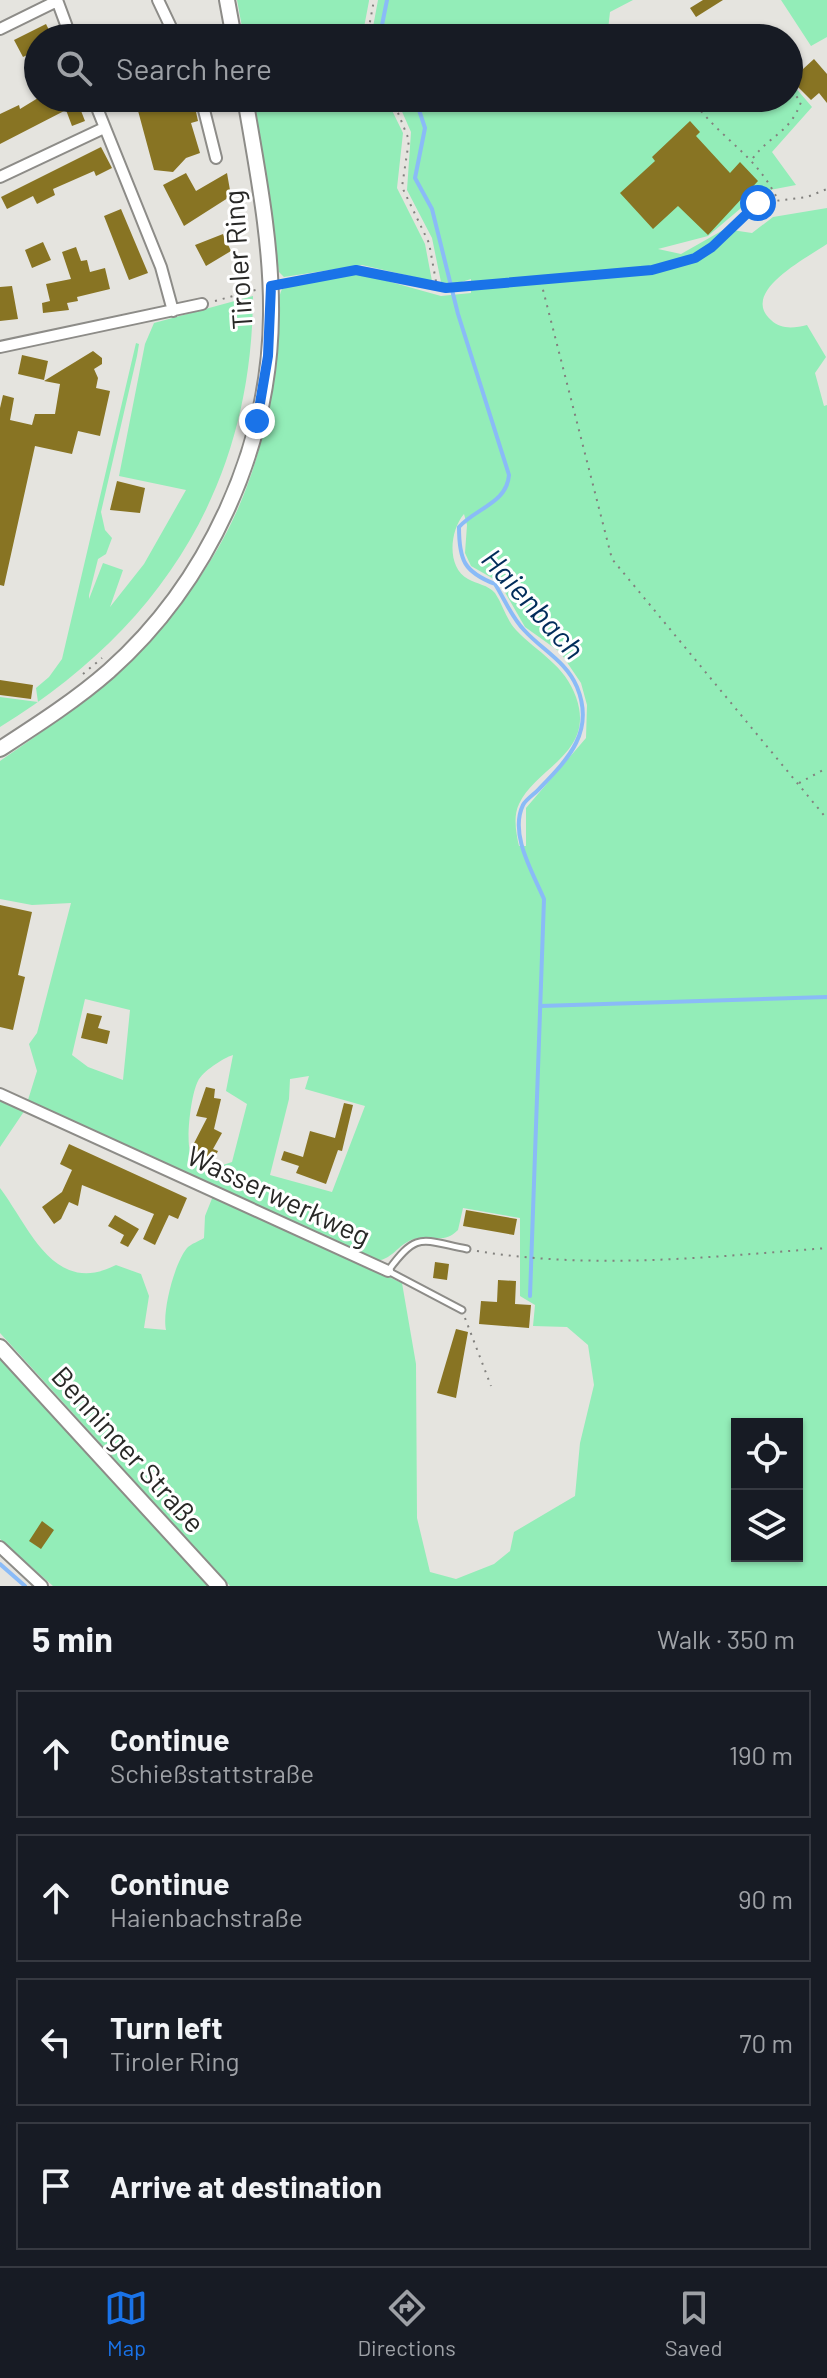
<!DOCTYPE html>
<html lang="en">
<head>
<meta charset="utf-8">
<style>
  body { margin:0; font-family:Barlow,sans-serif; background:#20242c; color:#f1f3f6 }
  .controls { position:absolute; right:24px; bottom:24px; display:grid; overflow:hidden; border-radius:0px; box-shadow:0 2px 6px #0004 }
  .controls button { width:72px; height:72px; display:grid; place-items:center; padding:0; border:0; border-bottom:2px solid #363941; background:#171b24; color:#f1f3f6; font:40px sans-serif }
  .stop { position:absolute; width:24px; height:24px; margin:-18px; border:6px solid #1a73e8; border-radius:50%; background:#fff }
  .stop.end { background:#1a73e8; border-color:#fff; box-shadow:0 2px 8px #0008 }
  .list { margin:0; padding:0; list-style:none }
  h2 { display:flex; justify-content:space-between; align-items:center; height:104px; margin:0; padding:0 32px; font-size:34px }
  h2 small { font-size:26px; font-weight:400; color:#9ea1a6 }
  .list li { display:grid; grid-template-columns:52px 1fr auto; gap:24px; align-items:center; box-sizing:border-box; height:128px; margin:0 16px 16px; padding:0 16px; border:2px solid #363941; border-radius:0px }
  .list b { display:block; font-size:30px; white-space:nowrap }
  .list p { margin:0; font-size:26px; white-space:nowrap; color:#9ea1a6 }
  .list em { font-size:26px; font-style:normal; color:#9ea1a6 }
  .icon { flex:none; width:44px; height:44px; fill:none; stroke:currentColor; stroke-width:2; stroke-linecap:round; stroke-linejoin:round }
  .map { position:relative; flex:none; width:827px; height:1586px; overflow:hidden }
  .search { position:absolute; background:#171b24; box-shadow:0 2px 6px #0004; left:24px; right:24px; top:24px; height:88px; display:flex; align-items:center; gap:20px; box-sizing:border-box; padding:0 28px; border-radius:44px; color:#9ea1a6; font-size:30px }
  .sheet { height:680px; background:#171b24 }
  nav { display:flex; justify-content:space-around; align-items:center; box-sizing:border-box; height:112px; border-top:2px solid #363941; background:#171b24; font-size:22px; color:#9ea1a6 }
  nav a { display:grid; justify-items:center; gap:4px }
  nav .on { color:#1a73e8 }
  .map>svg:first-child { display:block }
</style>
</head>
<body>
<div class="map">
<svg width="827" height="1586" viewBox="0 0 827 1586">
  <rect width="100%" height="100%" fill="#e5e4df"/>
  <path fill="#93edb8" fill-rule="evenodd" d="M237,0H369V1L362,38H244Z
    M378,0H633L610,12L607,38H371Z
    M781,0H827V37L811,46Z
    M789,80L812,107L772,152L796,185L760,192L708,236L658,249L681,254L725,229L752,233L773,217L827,208V244C807,258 739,292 771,320C781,330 795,328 807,325L826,357L815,373L824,406L827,405V1586H230L0,1333V1188C30,1228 54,1297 116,1265L141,1274L149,1296L144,1328L166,1330C162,1312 174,1264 187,1248C191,1244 199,1241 204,1238L205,1216L213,1196L402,1283L416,1364L417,1518L430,1572L456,1579L494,1564L510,1551L514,1532L575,1496L580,1443L594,1385L588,1345L567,1327L533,1326L535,1305L520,1296V1218L463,1208L458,1230C443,1245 432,1234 414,1239C397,1244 393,1261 373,1261L28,1100L37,1071L29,1044L37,1033L71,903L32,905L0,899V761C124,678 228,584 263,433C269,407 275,381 277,355C279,335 274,306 282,289L317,279L362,274L441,296L471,293V279L455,284L441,282L432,238L407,190L411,132L396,98H789ZM464,514L467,525L465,553L471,566L499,582L525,627L560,652L581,683L587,705L586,738L526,808V846H519C516,833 513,816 519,804C536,767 596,753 576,697C565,665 538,653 516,630C506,619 503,605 495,593C488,585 477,584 468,579C446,567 450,530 464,514ZM85,999L130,1010L123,1080L88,1067L72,1055ZM233,1055L226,1091L247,1104L232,1162L208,1170L196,1164L199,1156L190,1151C186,1138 191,1094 198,1081C202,1072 223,1058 233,1055ZM309,1076L305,1089L365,1106L332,1192L270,1175L289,1099L290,1079ZM737,1424H797V1556H737Z
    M254,98H386L403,133L397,188L425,244L432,281L362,265L284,277L279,272Z
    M253,296C252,487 160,629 0,727V697L38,702L36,688L49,677L62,659L136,343L139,344L137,356L101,512L105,530L112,538L106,554L98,559L89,595V599L103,563L123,570L110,607L144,564L186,490L119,476L145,344L154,323Z
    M0,1099L25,1110L0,1147Z
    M0,1356L209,1586H53L0,1539Z"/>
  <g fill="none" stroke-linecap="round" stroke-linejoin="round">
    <path stroke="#8abbf7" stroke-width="4" d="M384,38L382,25L387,0
      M415,98L425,128L415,178L432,209L458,314L509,475C507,503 476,508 459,527C459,560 464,572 495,584C505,600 511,616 524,630C542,650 566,661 577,687C595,731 569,758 540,788C536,793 526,799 523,805C509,834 533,873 544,899L530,1296
      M540,1006L827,997
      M0,1564L25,1586"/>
  </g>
  <path fill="#887423" d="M703,0H723L696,17L690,8Z
    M46,24L53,38H38V50L23,57L14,40Z
    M814,59L827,74V103L819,93L811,100L791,80Z
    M38,98L47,106L76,98L85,121L72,126L66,110L0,144V114L19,105L20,109Z
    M193,98L198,121L191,123L200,153L186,158L173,172L154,170L137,107L152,102L154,109Z
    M690,121L700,132L696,136L730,173L740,162L758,181L708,235L678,206L653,229L620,193L655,161L652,157Z
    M101,147L112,168L96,176L94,171L53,189L55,195L37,204L33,196L7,209L1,197Z
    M186,173L196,191L227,173L231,196L184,226L163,185Z
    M121,209L148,273L129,280L104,216Z
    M223,234L231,251L206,266L195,245Z
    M43,242L51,260L32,268L25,250Z
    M76,247L81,261L87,260L90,272L105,268L110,289L77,297L78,301L67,303L69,310L43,313L42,303L50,301L46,284L71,279L62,252Z
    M12,286L18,319L0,321V287Z
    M93,351L102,358V364L94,369L98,378L96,388L110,391L100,436L78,431L72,454L35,446L4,586L0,585V408L3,395L14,398L10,420L32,425L35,414H55L60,384L44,381Z
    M22,355L48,361L44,380L18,374Z
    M117,481L145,488L140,513L110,510Z
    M0,680L33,685L31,699L0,695Z
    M0,905L32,912L18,975L25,977L13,1030L0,1027Z
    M87,1013L102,1016L98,1028L110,1031L107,1044L81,1038Z
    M206,1087L215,1089L214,1098L221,1099L214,1129L222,1133L213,1149L218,1151L208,1170L195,1164L199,1156L190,1151L207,1118L196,1116Z
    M344,1103L353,1105L342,1151L338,1150L326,1184L296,1173L299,1166L281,1160L284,1151L303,1157L310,1131L335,1138Z
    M69,1144L187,1198L178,1219L169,1215L155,1245L143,1239L154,1214L82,1185L78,1206L69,1202L61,1219L54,1224L42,1207L62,1192L72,1170L60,1164Z
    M466,1210L517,1219L514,1235L463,1226Z
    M115,1215L139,1229L128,1247L120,1243L124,1235L108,1226Z
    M435,1262L449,1264L447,1280L433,1278Z
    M498,1280L516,1281L515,1304L531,1305L529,1328L479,1324L481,1301L497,1302Z
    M456,1329L468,1332L456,1398L437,1393Z
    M42,1521L54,1530L41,1549L29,1541Z"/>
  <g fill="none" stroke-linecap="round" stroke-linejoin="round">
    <g stroke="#8d8c88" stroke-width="9">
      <path id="service" d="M462,1310L388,1271C417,1231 421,1240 467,1249"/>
    </g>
    <g stroke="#8d8c88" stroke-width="14">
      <path id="minor" d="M57,0L71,38
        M158,0L176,38
        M0,29L57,1
        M93,98L161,267L173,311
        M201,98L216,158
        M0,177L104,128
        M0,347L202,304
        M0,1094L388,1271
        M0,1547L42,1586"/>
    </g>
    <g stroke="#8d8c88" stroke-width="18">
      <path id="secondary" d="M227,0L234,38
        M0,749C37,725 76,700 109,671C208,583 270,448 271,315C272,243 257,169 245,98
        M0,1347L219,1586"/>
    </g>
    <path stroke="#82817e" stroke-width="2" stroke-dasharray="2 6" stroke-linecap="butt" d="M367,38L374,0
      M392,98L409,140L402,187L429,243L437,287
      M701,111C729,144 756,157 777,198
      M753,158C771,134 790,133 801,102L789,87
      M541,282L612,559L827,819
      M284,283L356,270L417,285L460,288L652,270L695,258L712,247L758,203L807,197L827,189
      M215,301L259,289
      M83,674L102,658
      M799,783L827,768
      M477,1251C594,1270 710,1257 827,1248
      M465,1318L491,1386"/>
    <use href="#service" stroke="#fff" stroke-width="5"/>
    <use href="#minor" stroke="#fff" stroke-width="10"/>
    <use href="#secondary" stroke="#fff" stroke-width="14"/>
  </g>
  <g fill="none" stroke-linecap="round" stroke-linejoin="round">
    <path stroke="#1a73e8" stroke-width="10" d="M257,421L268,356L271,286L356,270L446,288L652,270L695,258L712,247L758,203"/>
  </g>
  <g text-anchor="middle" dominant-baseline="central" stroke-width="6" stroke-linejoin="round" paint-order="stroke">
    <g font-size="28" fill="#282826" stroke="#fff">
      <text transform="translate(237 260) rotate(-94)">Tiroler Ring</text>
      <text transform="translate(279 1195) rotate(25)">Wasserwerkweg</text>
      <text transform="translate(129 1449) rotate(48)">Benninger Straße</text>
    </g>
    <g font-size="30" font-style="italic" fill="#012c5a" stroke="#fff">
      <text transform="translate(534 603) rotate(48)">Haienbach</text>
    </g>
  </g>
</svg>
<div class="controls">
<button><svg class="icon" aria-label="locate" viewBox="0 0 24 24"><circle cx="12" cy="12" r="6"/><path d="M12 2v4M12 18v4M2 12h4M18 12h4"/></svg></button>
<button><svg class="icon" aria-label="layers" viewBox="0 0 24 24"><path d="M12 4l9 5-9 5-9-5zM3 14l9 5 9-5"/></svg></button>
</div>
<div class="stop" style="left:758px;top:203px"></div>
<div class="stop end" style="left:257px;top:421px"></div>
<div class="search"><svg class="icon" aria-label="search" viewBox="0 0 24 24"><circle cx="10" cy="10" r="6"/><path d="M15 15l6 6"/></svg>Search here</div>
</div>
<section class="sheet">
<h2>5 min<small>Walk · 350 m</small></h2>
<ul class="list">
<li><svg class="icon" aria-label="ahead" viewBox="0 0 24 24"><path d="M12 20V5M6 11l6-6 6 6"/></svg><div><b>Continue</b><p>Schießstattstraße</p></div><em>190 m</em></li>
<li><svg class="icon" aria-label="ahead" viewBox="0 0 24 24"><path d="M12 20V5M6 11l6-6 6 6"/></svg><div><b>Continue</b><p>Haienbachstraße</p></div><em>90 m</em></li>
<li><svg class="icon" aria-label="left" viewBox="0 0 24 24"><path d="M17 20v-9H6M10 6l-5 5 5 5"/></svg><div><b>Turn left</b><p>Tiroler Ring</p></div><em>70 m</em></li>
<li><svg class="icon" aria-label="arrive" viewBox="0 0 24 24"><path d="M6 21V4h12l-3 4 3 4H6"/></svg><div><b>Arrive at destination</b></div></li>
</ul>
</section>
<nav>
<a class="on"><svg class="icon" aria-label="map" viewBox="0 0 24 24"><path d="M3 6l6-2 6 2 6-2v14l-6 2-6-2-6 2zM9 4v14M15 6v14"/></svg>Map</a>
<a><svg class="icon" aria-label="directions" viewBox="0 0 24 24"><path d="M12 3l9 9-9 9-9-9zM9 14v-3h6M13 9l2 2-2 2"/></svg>Directions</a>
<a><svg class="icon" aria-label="saved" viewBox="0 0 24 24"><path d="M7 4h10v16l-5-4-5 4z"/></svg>Saved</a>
</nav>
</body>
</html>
